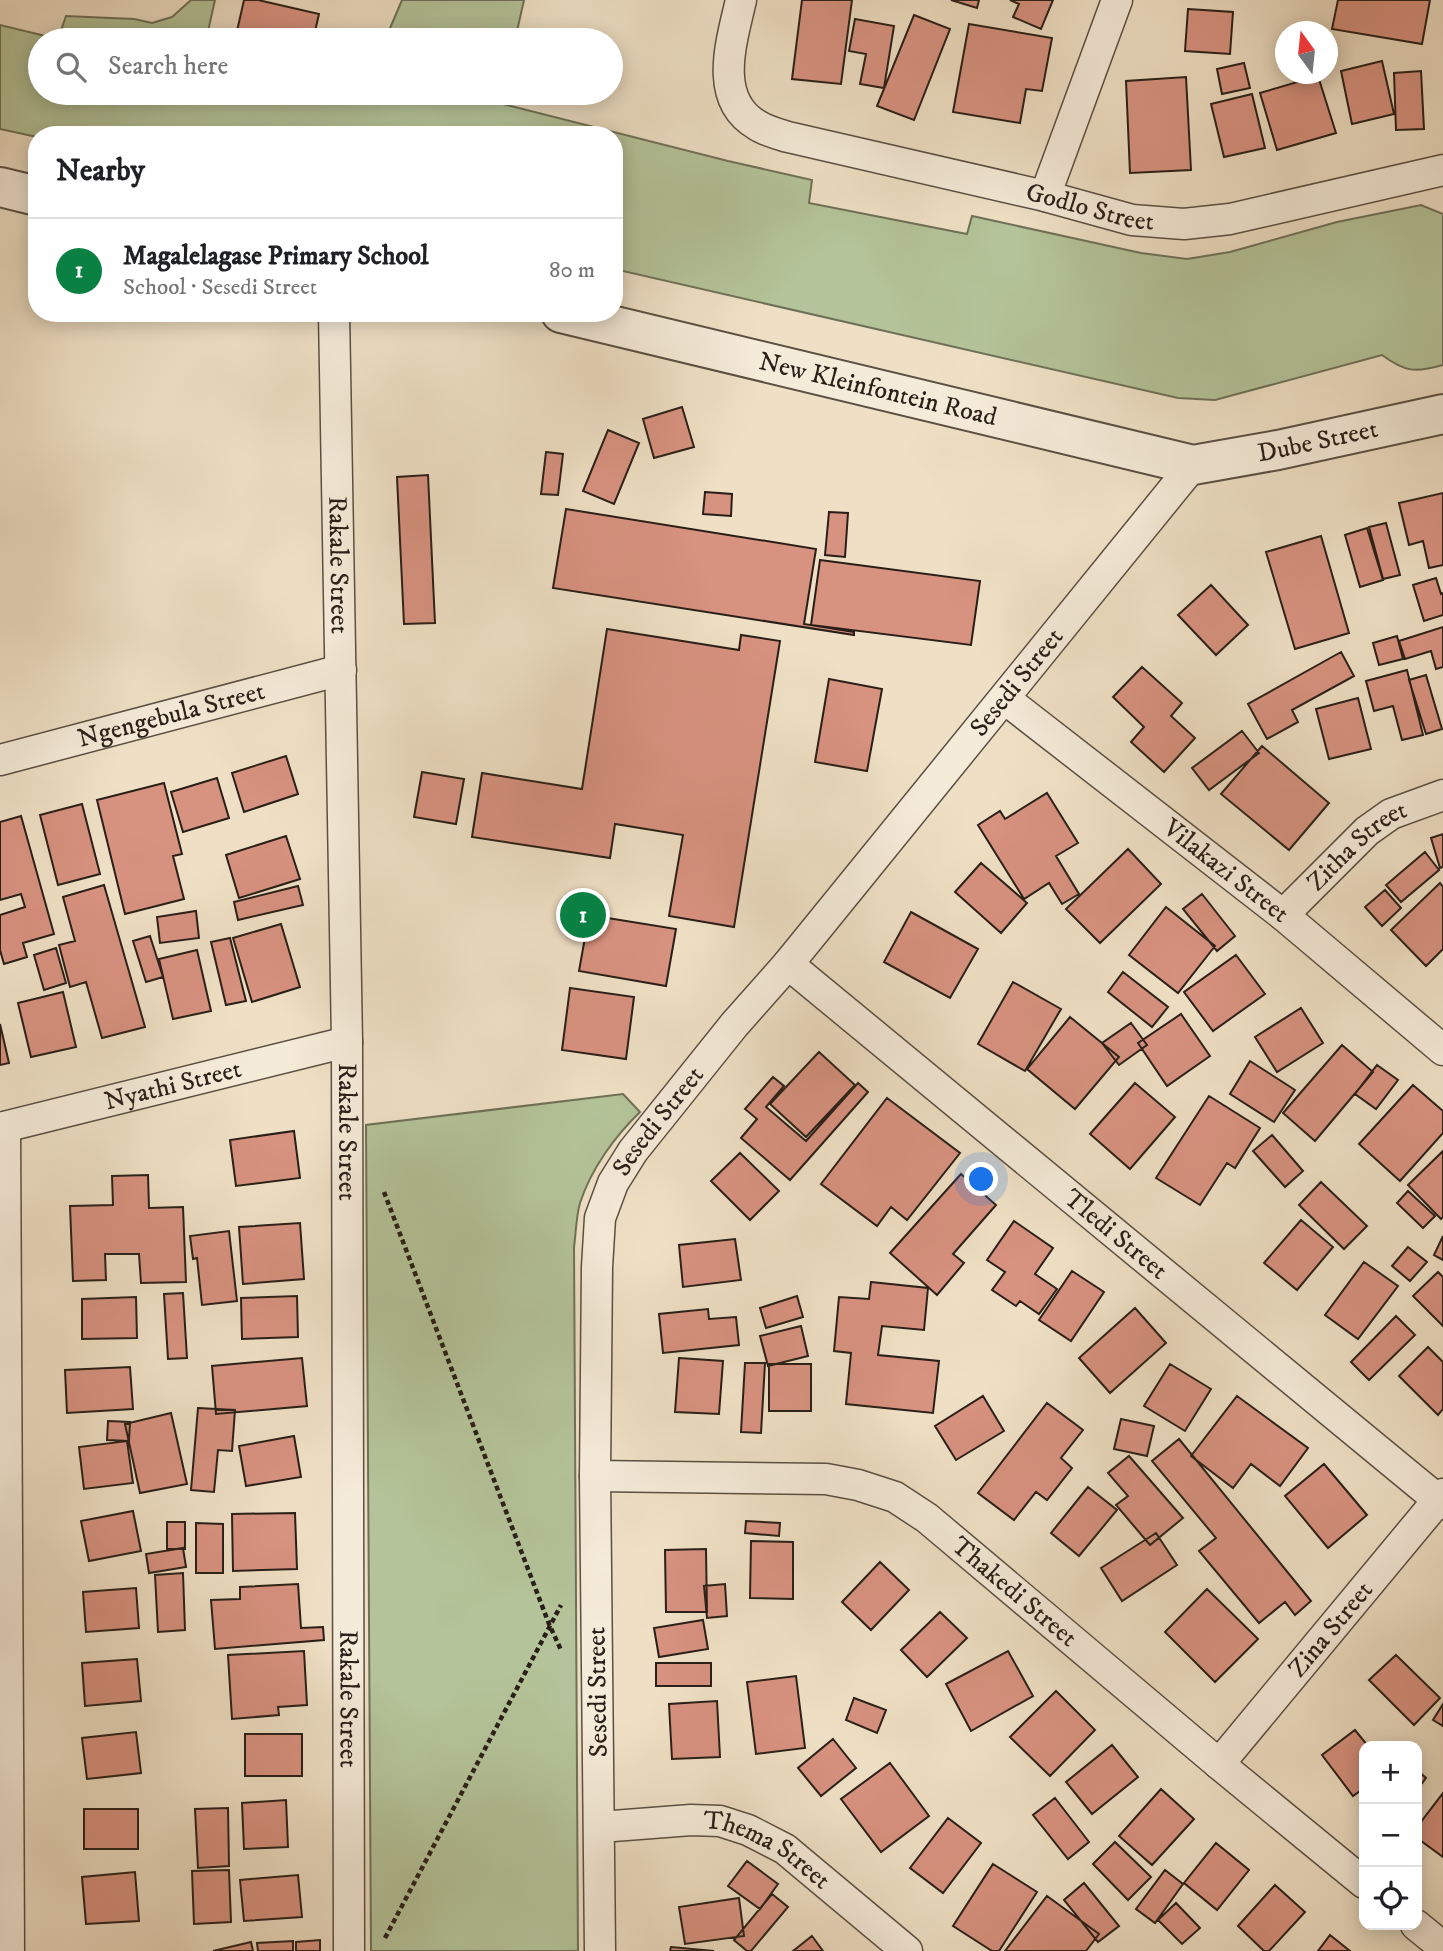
<!DOCTYPE html>
<html lang="en">
<head>
<meta charset="utf-8">
<style>
  body { margin:0; font-family:"IM FELL DW Pica",serif; background:#f2f2f2; color:#202124 }
  .controls { position:absolute; right:21px; bottom:21px; display:grid; overflow:hidden; border-radius:14px; box-shadow:0 4px 18px #0003 }
  .controls button { width:63px; height:63px; display:grid; place-items:center; padding:0; border:0; border-bottom:2px solid #e0e0e0; background:#fff; color:#202124; font:35px sans-serif }
  .compass { position:absolute; left:1275px; top:21px; width:63px; height:63px; border-radius:50%; background:#fff; box-shadow:0 4px 18px #0003; rotate:345deg }
  .you { position:absolute; left:982px; top:1180px; width:24px; height:24px; margin:-18px; border:5px solid #fff; border-radius:50%; background:#1a73e8; box-shadow:0 0 0 10px #1a73e833 }
  .badge { display:grid; place-items:center; width:46px; height:46px; border-radius:50%; background:#0b8043; color:#fff; font-size:23px; font-weight:700 }
  .pin { position:absolute; translate:-50% -50%; border:4px solid #fff; box-shadow:0 2px 7px #0006 }
  .list { margin:0; padding:0; list-style:none }
  h2 { display:flex; justify-content:space-between; align-items:center; height:91px; margin:0; padding:0 28px; font-size:30px }
  h2 small { font-size:23px; font-weight:400; color:#757577 }
  .list li { display:grid; grid-template-columns:46px 1fr auto; gap:21px; align-items:center; box-sizing:border-box; height:105px; padding:0 28px; border-top:2px solid #e0e0e0 }
  .list b { display:block; font-size:26px; white-space:nowrap }
  .list p { margin:0; font-size:23px; white-space:nowrap; color:#757577 }
  .list em { font-size:23px; font-style:normal; color:#757577 }
  .icon { flex:none; width:38px; height:38px; fill:none; stroke:currentColor; stroke-width:2; stroke-linecap:round; stroke-linejoin:round }
  .map { position:relative; flex:none; width:1443px; height:1951px; overflow:hidden }
  .search { position:absolute; background:#fff; box-shadow:0 4px 18px #0003; left:28px; top:28px; width:595px; height:77px; display:flex; align-items:center; gap:18px; box-sizing:border-box; padding:0 24px; border-radius:38px; color:#757577; font-size:26px }
  .panel { position:absolute; background:#fff; box-shadow:0 4px 18px #0003; left:28px; top:126px; width:595px; height:196px; border-radius:28px }
  .map>svg:first-child { display:block }
</style>
</head>
<body>
<div class="map">
<svg width="1443" height="1951" viewBox="0 0 1443 1951">
  <rect width="100%" height="100%" fill="#efe0c5"/>
  <filter id="stains"><feTurbulence type="fractalNoise" baseFrequency=".00286" numOctaves="4"/><feColorMatrix values="0 0 0 0 .2 0 0 0 0 .09 0 0 0 0 .02 0 0 0 .5 -.17"/></filter>
  <radialGradient id="worn" r=".72"><stop offset=".6" stop-color="#630" stop-opacity="0"/><stop offset="1" stop-color="#630" stop-opacity=".3"/></radialGradient>
  <path fill="#b4c399" stroke="#6e7158" stroke-width="2" d="M191,0H215L206,40H40V93H505L503,104L728,161L812,180L809,203L967,234L972,216L1141,253L1187,259L1230,252L1337,222L1421,205L1443,214V365C1415,373 1405,372 1382,355L1215,400L1178,398L614,269V135H37V137L0,129V25L58,39L66,16L134,19L152,23L172,17Z
    M402,0H524L515,40H385Z
    M623,1094L640,1112C615,1136 591,1169 580,1203C576,1217 576,1233 574,1247L578,1951H371L366,1125Z"/>
  <path fill="#d89280" stroke="#291f18" stroke-width="2" d="M244,0H258L319,14L313,40H235Z
    M802,0H852L841,84L792,79Z
    M951,0H979L977,8Z
    M1010,0H1053L1041,29L1013,17L1019,4Z
    M1338,0H1430L1422,44L1332,29Z
    M1188,9L1233,12L1230,54L1185,51Z
    M914,15L950,29L914,120L877,106Z
    M855,19L894,26L884,88L860,84L866,54L849,51Z
    M969,24L1052,38L1042,91L1026,89L1020,123L953,112Z
    M1382,61L1394,114L1352,124L1341,71Z
    M1244,63L1250,88L1222,94L1217,69Z
    M1421,71L1424,129L1396,130L1394,73Z
    M1318,76L1336,133L1277,150L1260,93Z
    M1186,77L1191,170L1130,173L1126,81Z
    M1252,94L1265,148L1224,157L1211,104Z
    M682,407L694,447L654,458L643,419Z
    M608,430L639,443L614,504L583,491Z
    M546,452L563,454L558,495L541,494Z
    M428,475L435,623L404,624L397,477Z
    M705,492L732,494L731,516L703,514Z
    M1443,493V565L1429,568L1423,541L1409,545L1399,503Z
    M566,509L816,549L804,624L854,632V635L553,588Z
    M829,512L848,513L845,557L825,555Z
    M1386,523L1400,575L1383,579L1369,527Z
    M1367,528L1383,580L1360,587L1345,535Z
    M1321,536L1349,633L1295,649L1266,552Z
    M820,560L980,581L971,645L811,625Z
    M1436,578L1441,594L1443,593V615L1424,621L1413,585Z
    M1211,585L1248,625L1216,655L1178,615Z
    M1443,627V667L1436,669L1431,651L1405,659L1399,641Z
    M607,629L739,650L741,635L780,641L734,927L669,916L683,835L615,824L610,858L472,837L482,773L582,789Z
    M1397,636L1403,659L1379,665L1373,643Z
    M1341,652L1354,676L1292,710L1298,722L1267,739L1248,704Z
    M1142,667L1182,703L1171,716L1195,738L1164,772L1131,742L1144,727L1113,697Z
    M1407,670L1423,735L1402,740L1393,706L1374,711L1366,681Z
    M1426,675L1442,729L1426,734L1409,680Z
    M829,679L882,689L867,771L815,762Z
    M1358,698L1371,749L1329,759L1316,709Z
    M1242,731L1259,753L1209,790L1192,768Z
    M1262,746L1329,803L1289,850L1221,794Z
    M286,756L298,794L244,812L232,773Z
    M422,772L464,779L456,824L414,817Z
    M217,778L229,818L183,832L171,792Z
    M164,783L182,854L173,856L184,899L125,914L97,800Z
    M1047,793L1078,843L1056,856L1079,894L1062,904L1049,883L1024,899L978,825L1000,811L1005,819Z
    M82,804L100,874L58,885L40,815Z
    M21,816L54,934L23,943L27,957L4,964L0,950V915L25,907L21,894L0,900V822Z
    M1443,834V867L1440,868L1431,838Z
    M286,836L300,879L239,898L226,855Z
    M1128,849L1161,884L1100,943L1066,909Z
    M1425,852L1439,870L1401,902L1386,885Z
    M981,863L1027,903L1001,933L955,892Z
    M1440,883L1443,887V949L1426,966L1391,930Z
    M104,885L145,1027L102,1038L86,982L70,987L59,945L75,941L63,897Z
    M298,886L303,905L238,920L234,902Z
    M1385,890L1401,908L1382,926L1365,907Z
    M1202,894L1235,936L1217,951L1183,909Z
    M1166,907L1215,946L1178,993L1129,955Z
    M196,911L199,938L160,943L157,917Z
    M911,912L978,949L950,998L884,962Z
    M589,915L676,929L666,986L579,971Z
    M281,924L300,987L252,1002L233,938Z
    M150,936L163,977L146,982L133,941Z
    M230,938L246,1001L226,1005L211,942Z
    M56,948L66,983L44,990L34,955Z
    M197,950L211,1011L173,1019L159,959Z
    M1236,955L1265,994L1213,1031L1184,992Z
    M1123,972L1168,1007L1152,1027L1108,992Z
    M1013,982L1061,1009L1025,1071L978,1044Z
    M570,988L634,997L626,1059L562,1050Z
    M63,992L76,1047L31,1057L18,1003Z
    M1301,1008L1323,1043L1277,1072L1255,1037Z
    M1181,1014L1210,1056L1167,1086L1138,1043Z
    M1070,1017L1119,1057L1075,1109L1027,1069Z
    M1131,1023L1147,1045L1119,1065L1102,1043Z
    M0,1024L9,1063L0,1065Z
    M1342,1045L1373,1072L1315,1141L1283,1113Z
    M819,1052L855,1085L806,1137L770,1104Z
    M1250,1061L1295,1090L1274,1122L1230,1094Z
    M1377,1065L1398,1080L1376,1109L1355,1094Z
    M773,1077L784,1086L766,1107L806,1141L858,1083L868,1092L790,1180L741,1138L757,1119L745,1109Z
    M1135,1083L1175,1117L1130,1169L1090,1134Z
    M1413,1085L1443,1111V1133L1400,1181L1359,1144Z
    M1209,1096L1260,1128L1235,1168L1227,1163L1200,1205L1156,1178Z
    M887,1098L960,1153L907,1220L891,1207L877,1226L821,1184Z
    M294,1131L300,1178L236,1186L230,1140Z
    M1272,1135L1303,1171L1285,1187L1253,1151Z
    M1443,1151V1217L1441,1219L1408,1185Z
    M740,1153L779,1191L750,1220L711,1181Z
    M961,1174L996,1205L953,1254L964,1263L937,1295L890,1253Z
    M148,1175L149,1208L183,1207L186,1282L141,1283L139,1254H105L106,1280L73,1281L70,1206L113,1205L112,1176Z
    M1321,1182L1367,1226L1344,1249L1299,1205Z
    M1408,1191L1435,1216L1423,1228L1397,1203Z
    M1301,1220L1333,1247L1297,1290L1264,1263Z
    M1014,1221L1053,1248L1035,1274L1057,1289L1039,1314L1020,1301L1016,1306L992,1290L1005,1272L987,1260Z
    M300,1223L304,1279L243,1284L239,1227Z
    M229,1231L237,1301L202,1305L197,1258L193,1259L190,1236Z
    M1443,1236V1260L1434,1255Z
    M735,1239L741,1280L683,1287L679,1245Z
    M1408,1247L1427,1262L1410,1281L1392,1266Z
    M1364,1262L1398,1286L1358,1339L1325,1315Z
    M1072,1271L1104,1292L1071,1341L1039,1320Z
    M1438,1272L1443,1277V1326L1413,1296Z
    M871,1282L928,1288L924,1330L882,1326L878,1355L939,1361L933,1413L846,1404L851,1353L834,1351L839,1297L869,1299Z
    M183,1293L187,1358L168,1359L164,1294Z
    M297,1296L298,1337L242,1339L241,1298Z
    M797,1296L803,1317L766,1328L760,1308Z
    M136,1297L137,1338L82,1339V1299Z
    M1135,1308L1166,1343L1110,1393L1079,1358Z
    M708,1309L709,1319L736,1317L739,1345L663,1353L659,1314Z
    M1396,1316L1415,1335L1369,1380L1351,1362Z
    M801,1326L808,1356L768,1366L760,1336Z
    M1428,1347L1443,1362V1409L1438,1415L1399,1376Z
    M302,1358L307,1406L216,1414L212,1366Z
    M679,1358L723,1361L719,1414L675,1412Z
    M745,1363H765L761,1433L741,1432Z
    M769,1364H811V1411H769Z
    M1170,1364L1211,1389L1185,1431L1144,1406Z
    M130,1367L133,1409L67,1413L65,1370Z
    M983,1396L1004,1431L956,1460L935,1426Z
    M1237,1396L1308,1448L1280,1486L1251,1464L1233,1488L1191,1456Z
    M1047,1403L1083,1430L1061,1458L1072,1468L1047,1500L1036,1492L1014,1520L978,1493Z
    M198,1408L235,1410L232,1451L218,1450L214,1492L191,1490Z
    M171,1413L187,1484L140,1493L125,1424Z
    M1121,1419L1154,1426L1147,1456L1114,1449Z
    M108,1421L130,1422L129,1441L107,1440Z
    M294,1436L301,1477L246,1486L239,1446Z
    M1179,1439L1311,1601L1295,1615L1285,1602L1259,1623L1199,1551L1216,1538L1152,1461Z
    M127,1441L133,1483L84,1489L79,1447Z
    M1129,1456L1183,1518L1150,1545L1116,1505L1128,1496L1108,1473Z
    M1324,1464L1367,1515L1328,1548L1285,1496Z
    M1088,1487L1117,1510L1079,1556L1051,1533Z
    M133,1511L141,1551L89,1561L81,1521Z
    M295,1513L297,1569L233,1571L232,1514Z
    M746,1521L780,1523L779,1536L745,1533Z
    M167,1522H185V1549H167Z
    M196,1523L223,1524V1573H196Z
    M1156,1533L1177,1565L1122,1601L1101,1568Z
    M751,1541L793,1542V1599L750,1598Z
    M183,1548L186,1567L149,1573L146,1554Z
    M706,1549L707,1612H666L665,1550Z
    M880,1562L909,1590L871,1630L842,1602Z
    M183,1573L185,1630L158,1632L155,1575Z
    M298,1584L301,1628L323,1627L324,1640L215,1649L211,1600L240,1599V1587Z
    M725,1584L727,1616L707,1618L704,1586Z
    M136,1588L139,1628L86,1632L83,1592Z
    M1207,1589L1258,1639L1215,1682L1165,1632Z
    M940,1612L967,1638L927,1677L901,1650Z
    M703,1620L708,1649L659,1657L654,1628Z
    M304,1651L307,1705L278,1707L279,1715L232,1719L228,1655Z
    M1008,1651L1033,1696L971,1731L946,1684Z
    M1396,1655L1440,1698L1414,1725L1369,1680Z
    M137,1659L141,1701L85,1706L82,1663Z
    M656,1663H711V1686H656Z
    M796,1676L805,1748L756,1754L747,1682Z
    M1056,1691L1095,1730L1050,1776L1010,1737Z
    M854,1698L886,1710L877,1733L846,1720Z
    M717,1701L720,1757L672,1759L669,1704Z
    M1443,1704V1726L1433,1720Z
    M1355,1730L1368,1746H1364V1788L1353,1796L1322,1755Z
    M136,1732L141,1773L87,1779L82,1738Z
    M245,1734H302V1776H245Z
    M833,1739L856,1768L821,1796L798,1768Z
    M1112,1745L1138,1777L1092,1814L1066,1782Z
    M890,1763L929,1816L881,1852L841,1799Z
    M1417,1770L1426,1778L1417,1790Z
    M1161,1789L1194,1819L1152,1865L1119,1836Z
    M1443,1793V1857L1417,1838V1827Z
    M1055,1798L1089,1842L1068,1859L1033,1815Z
    M286,1800L288,1847L244,1849L242,1803Z
    M228,1808L229,1866L198,1868L195,1809Z
    M84,1809H138V1849H84Z
    M948,1818L981,1843L943,1893L910,1868Z
    M1115,1842L1151,1877L1128,1900L1093,1864Z
    M1216,1843L1249,1870L1217,1910L1184,1883Z
    M747,1861L778,1884L760,1909L728,1886Z
    M993,1864L1037,1892L999,1951H992L953,1926Z
    M229,1870L231,1922L194,1924L192,1871Z
    M1165,1870L1183,1884L1155,1923L1136,1909Z
    M135,1872L139,1921L86,1924L82,1877Z
    M298,1875L302,1917L244,1921L240,1880Z
    M1084,1883L1119,1926L1098,1942L1064,1900Z
    M1275,1885L1305,1912L1269,1951H1264L1238,1926Z
    M772,1894L788,1907L751,1951H747L734,1940Z
    M1047,1896L1099,1934L1086,1951H1005Z
    M739,1898L744,1936L685,1944L679,1907Z
    M1176,1903L1200,1928L1182,1944L1158,1920Z
    M1330,1935L1350,1951H1318Z
    M812,1936L823,1951H793Z
    M320,1940V1951H296V1942Z
    M293,1941V1951H258L257,1943Z
    M251,1942L253,1951H213Z
    M671,1947L714,1951H670Z"/>
  <g fill="none" stroke-linecap="round" stroke-linejoin="round">
    <g stroke="#5a4f43" stroke-width="33">
      <g id="minor">
        <path id="s1" d="M741,0C732,40 712,99 757,125C766,131 778,134 788,137L1045,196L1132,220L1184,224L1230,219L1443,170"/>
        <path d="M1045,196L1117,0"/>
        <path id="s2" d="M334,313L347,1042L349,1951"/>
        <path id="s3" d="M1005,699L1283,915L1443,1050"/>
        <path id="s4" d="M0,760L341,670"/>
        <path id="s5" d="M1283,915L1367,831L1391,814L1443,795"/>
        <path id="s6" d="M788,964L1443,1504"/>
        <path d="M5,1127L9,1951"/>
        <path id="s7" d="M0,1128L347,1042"/>
        <path id="s8" d="M595,1476L826,1479L858,1485L895,1497L927,1518L1219,1764L1364,1883"/>
        <path id="s9" d="M1219,1764L1443,1494"/>
        <path id="s10" d="M600,1827L691,1820L720,1821L748,1830L785,1849L907,1951"/>
        <path d="M1416,1925L1443,1947"/>
        <path id="s11" d="M600,1951L595,1476L597,1267L600,1218L613,1183L633,1151L734,1025L788,964L1193,465"/>
      </g>
    </g>
    <g stroke="#5a4f43" stroke-width="42">
      <g id="tertiary">
        <path d="M0,187L37,196"/>
        <path id="s12" d="M561,313L1193,465L1278,450L1443,414"/>
      </g>
    </g>
    <path stroke="#291f18" stroke-width="4.5" stroke-dasharray="5 3.5" stroke-linecap="butt" d="M384,1192L549,1624L561,1650
      M385,1938L561,1605"/>
    <use href="#minor" stroke="#f5ebd9" stroke-width="30"/>
    <use href="#tertiary" stroke="#f5ebd9" stroke-width="38"/>
  </g>
  <g text-anchor="middle" dominant-baseline="central" stroke-width="5" stroke-linejoin="round" paint-order="stroke">
    <g font-size="26" fill="#291f18" stroke="#f5ebd9">
      <text stroke="none"><textPath href="#s1" startOffset="480">Godlo Street</textPath></text>
      <text stroke="none"><textPath href="#s12" startOffset="326">New Kleinfontein Road</textPath></text>
      <text stroke="none"><textPath href="#s12" startOffset="777">Dube Street</textPath></text>
      <text stroke="none"><textPath href="#s2" startOffset="252">Rakale Street</textPath></text>
      <text stroke="none"><textPath href="#s11" startOffset="1414">Sesedi Street</textPath></text>
      <text stroke="none"><textPath href="#s4" startOffset="177">Ngengebula Street</textPath></text>
      <text stroke="none"><textPath href="#s5" startOffset="102">Zitha Street</textPath></text>
      <text stroke="none"><textPath href="#s3" startOffset="280">Vilakazi Street</textPath></text>
      <text stroke="none"><textPath href="#s7" startOffset="178">Nyathi Street</textPath></text>
      <text stroke="none"><textPath href="#s11" startOffset="847">Sesedi Street</textPath></text>
      <text stroke="none"><textPath href="#s2" startOffset="819">Rakale Street</textPath></text>
      <text stroke="none"><textPath href="#s6" startOffset="425">Tledi Street</textPath></text>
      <text stroke="none"><textPath href="#s8" startOffset="455">Thakedi Street</textPath></text>
      <text stroke="none"><textPath href="#s9" startOffset="175">Zina Street</textPath></text>
      <text transform="translate(598 1692) rotate(-91)">Sesedi Street</text>
      <text stroke="none"><textPath href="#s2" startOffset="1386">Rakale Street</textPath></text>
      <text stroke="none"><textPath href="#s10" startOffset="175">Thema Street</textPath></text>
    </g>
  </g>
  <rect width="100%" height="100%" filter="url(#stains)"/>
  <rect width="100%" height="100%" fill="url(#worn)"/>
</svg>
<div class="controls">
<button>+</button>
<button>−</button>
<button><svg class="icon" aria-label="locate" viewBox="0 0 24 24"><circle cx="12" cy="12" r="6"/><path d="M12 2v4M12 18v4M2 12h4M18 12h4"/></svg></button>
</div>
<svg class="compass" viewBox="-18 -18 36 36"><path d="M0-13l5 13h-10z" fill="#e53935"/><path d="M0 13l5-13h-10z" fill="#757577"/></svg>
<div class="you"></div>
<div class="pin badge" style="left:583px;top:915px">1</div>
<div class="search"><svg class="icon" aria-label="search" viewBox="0 0 24 24"><circle cx="10" cy="10" r="6"/><path d="M15 15l6 6"/></svg>Search here</div>
<section class="panel">
<h2>Nearby<small></small></h2>
<ul class="list">
<li><span class="badge">1</span><div><b>Magalelagase Primary School</b><p>School · Sesedi Street</p></div><em>80 m</em></li>
</ul>
</section>
</div>
</body>
</html>
